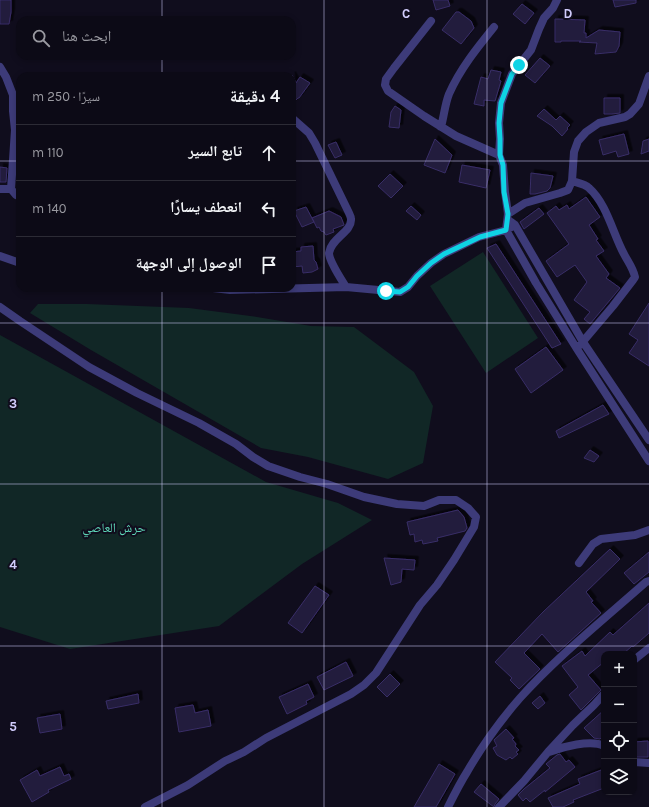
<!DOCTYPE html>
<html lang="ar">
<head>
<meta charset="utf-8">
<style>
  body { margin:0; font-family:Karla,"Noto Naskh Arabic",sans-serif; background:#15131f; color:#f1f3f6; direction:rtl }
  .controls { position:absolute; right:12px; bottom:12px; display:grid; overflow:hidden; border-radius:8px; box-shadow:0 2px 6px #0003 }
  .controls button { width:36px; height:36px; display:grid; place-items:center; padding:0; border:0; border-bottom:1px solid #2c2b35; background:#0c0a16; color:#f1f3f6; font:20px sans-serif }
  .stop { position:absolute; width:12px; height:12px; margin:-9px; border:3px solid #0fd3e5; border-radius:50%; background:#fff }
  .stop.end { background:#0fd3e5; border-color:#fff; box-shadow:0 1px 4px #0008 }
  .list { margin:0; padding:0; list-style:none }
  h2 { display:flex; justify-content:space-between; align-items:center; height:52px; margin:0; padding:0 16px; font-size:17px }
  h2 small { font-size:13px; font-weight:400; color:#9a9aa1 }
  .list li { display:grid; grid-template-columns:26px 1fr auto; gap:12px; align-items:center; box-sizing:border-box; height:56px; padding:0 16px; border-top:1px solid #2c2b35 }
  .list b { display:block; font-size:15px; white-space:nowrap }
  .list em { font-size:13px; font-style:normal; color:#9a9aa1 }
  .icon { flex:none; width:22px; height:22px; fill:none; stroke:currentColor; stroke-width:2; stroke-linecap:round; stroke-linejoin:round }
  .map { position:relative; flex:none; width:649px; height:807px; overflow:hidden; direction:ltr }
  .search { position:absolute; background:#0c0a16; box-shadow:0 2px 6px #0003; left:16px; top:16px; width:280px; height:44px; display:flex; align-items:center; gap:10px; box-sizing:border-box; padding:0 14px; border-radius:12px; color:#9a9aa1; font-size:15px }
  .panel { position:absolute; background:#0c0a16; box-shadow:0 2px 6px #0003; left:16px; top:72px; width:280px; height:220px; border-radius:12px; direction:rtl }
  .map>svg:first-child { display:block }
</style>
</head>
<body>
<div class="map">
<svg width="649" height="807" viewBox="0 0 649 807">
  <defs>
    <filter id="shadow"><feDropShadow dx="3.5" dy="-3.5" stdDeviation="0" flood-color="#0009"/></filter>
  </defs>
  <rect width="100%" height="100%" fill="#100d1d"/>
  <path fill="#112726" d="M483,252L538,338L486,373L430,286Z
    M38,304H87L189,308L257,317L311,326L354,327L414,372L433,406L423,463L388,479L308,457L261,448L91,350L30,313Z
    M0,335L266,482L338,503L372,520L302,564L219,626L70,649L0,627Z"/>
  <path fill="#211a3d" stroke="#392e67" filter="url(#shadow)" d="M0,0H11V12L9,24H0Z
    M433,0H448L450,6L436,10Z
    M613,0H636V3L615,7Z
    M522,4L534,13L525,24L513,14Z
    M456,12H459L471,21L474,28L461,44L442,30Z
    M555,19L585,20L584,33H586V38L599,30L620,32L619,46L616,52L595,54L597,43L579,42L581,41H561V42H555Z
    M540,58L550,66L535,83L525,75Z
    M491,70L501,72L499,80L501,81L495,101L484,100V106L474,104L481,77L488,79Z
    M292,75L296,83L300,77L310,83L299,98H298L292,104Z
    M604,98H620V113L612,114H604Z
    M395,106L401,110L399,128L389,127L391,112Z
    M544,109L556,120L560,116L570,125L567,128L568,129L562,136L552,126L537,116Z
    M624,134L629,154L618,157L616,151L603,155L599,140Z
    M435,139L452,155L445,173L424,165Z
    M649,139V151L641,154L643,141Z
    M336,142L342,155L335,158L328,145Z
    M462,165L490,170L486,188L459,182Z
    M0,167L7,168L6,182H0Z
    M531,173L553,176L550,188L547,191L535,194H530Z
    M390,174L403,186L391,198L378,186Z
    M586,197L600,217L589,225L598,239L596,240L604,251L596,256L609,274L606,278L620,288L590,324L584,319L590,312L574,300L587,282L575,265L557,277L546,261L569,244L547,213L556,206L559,210L567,205L569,209Z
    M411,206L421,215L417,220L406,211Z
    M306,207L314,222L302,227L294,211Z
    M539,208L544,214L524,229L520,222Z
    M329,211L341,217L344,225L333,229L334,232L326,235L324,232L321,231L319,227L317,228L312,218Z
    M496,244L561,344L552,348L487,248Z
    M313,246L314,260L316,262L318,269L312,272L303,273L302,266L292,267V252L301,251V247Z
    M649,303V366L629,353L638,340L629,334Z
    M546,347L563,370L531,393L515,369Z
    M603,405L609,414L559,438L556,431Z
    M590,450L599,456L594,462L584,458Z
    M458,510L464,517L467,528L465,531L437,538L438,541L423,544L422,540L415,542L414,534L410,535L407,522Z
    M610,549L620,559L586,592L593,601L591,602L601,613L558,652L542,634L524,653L540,669L519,689L510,680L512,678L495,662L543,612Z
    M649,552V572L634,584L624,573Z
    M384,558L415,560L414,570L402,569L401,582L391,585Z
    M315,586L329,595L302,633L288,623Z
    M649,603V633L633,647L632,646L623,654H604V662L588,675L601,690L581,710L569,695L578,687L562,666L582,651L585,656L610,632L613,635Z
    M346,662L353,676L324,690L317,677Z
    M390,674L400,684L387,697L377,687Z
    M308,684L314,697L306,701L307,704L287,714L279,697Z
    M138,694L139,703L108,709L106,701Z
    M540,696L545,703L538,709L532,703Z
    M193,705L195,713L208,710L211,726L179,732L175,708Z
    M604,710V735L600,739L594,738L584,728Z
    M60,714L62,729L40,733L37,718Z
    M506,729L514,738L512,739L516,744L515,746L519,750L516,752L518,754L512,759L510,757L506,760L497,755L493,748L497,746L494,740Z
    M648,741V757H634V742Z
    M560,754L566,762L569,760L575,767L545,792V790L530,802L526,798L523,801L518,795L524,789L550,768L546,764L557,755Z
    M439,764L455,774L436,807H414Z
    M60,767L64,776L69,774L71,779L48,790L49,792L32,802L20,780L37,770L40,776Z
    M604,769V788L573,800L574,802L563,807H553L548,798L580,784L578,779L596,772Z
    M481,784L499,799L495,804L494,807L474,792Z"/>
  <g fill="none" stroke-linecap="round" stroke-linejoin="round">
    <path stroke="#3d3b79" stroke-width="8" d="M557,0L553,8L544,18L539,29L531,50L512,74L501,103L499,123L500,139L499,155L503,165L505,192L508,214L506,230L536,283L577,349L649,461
      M431,21L394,68L386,79L385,85L388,91L424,116L456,136L499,155
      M0,67L6,77L13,95V111L15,130L11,189L16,195L20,196
      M292,118L309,133L315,143L349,213C350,215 351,217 351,219C352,232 331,238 329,253C329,261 341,279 346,287
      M441,127C444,116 445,104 449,94C460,69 477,48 494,27
      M572,181C578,183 585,184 589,188C607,204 613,234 624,254C628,262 633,268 635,277L633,280L613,306L580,345
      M0,189H11
      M508,214L525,203L560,193L568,190L572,181L574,152L578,141L586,132L599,123L625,117L630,114L639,104L649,76
      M511,222L515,225L583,342L649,440
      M0,256L20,263
      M213,288L230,290L346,287L400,292L408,287L417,276L431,263L444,254L479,237L506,230L515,225
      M0,307L20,321L89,367L137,393L199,423L236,444L253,457L268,466L300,477L327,484L364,497L397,504L424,506L439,500H456L468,508L476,517L474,527L454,560L437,585L420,605L376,673L364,685L351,694L266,738L244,752L225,761L188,785L145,807
      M579,563L593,544L601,539L635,535L649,530
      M634,660L649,648
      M549,752C562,747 591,739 604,746
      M634,762L649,763
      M448,807C454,795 460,783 467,772C482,746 500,721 520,698C558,656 603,620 646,582L649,581
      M499,807L524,781L548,752L573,725L594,705L604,694"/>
  </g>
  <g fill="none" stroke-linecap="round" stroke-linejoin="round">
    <path stroke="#0fd3e5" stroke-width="5" d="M386,291L400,292L408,287L417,276L431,263L444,254L480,237L506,230L508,214L504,192L503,165L500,155V139L499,123L501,103L512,74L519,65"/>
  </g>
  <path fill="none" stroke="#d1ccfc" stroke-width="1" stroke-opacity="0.55" d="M162,0V20M324,0V807M487,0V807M162,56V76M0,161H20M292,161H649M162,288V807M0,323H649M0,484H649M0,646H649"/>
  <g text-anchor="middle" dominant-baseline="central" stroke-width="4" stroke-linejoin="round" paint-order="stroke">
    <g font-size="13" fill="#5ed6b7" stroke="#100d1d">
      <text x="114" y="527">حرش العاصي</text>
    </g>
  </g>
  <g font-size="13" text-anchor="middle" font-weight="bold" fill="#d1ccfc" stroke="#100d1d" stroke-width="4" stroke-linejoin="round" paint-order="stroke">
    <text x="406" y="18">C</text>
    <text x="568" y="18">D</text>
    <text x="13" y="408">3</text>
    <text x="13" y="569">4</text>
    <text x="13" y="731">5</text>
  </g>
</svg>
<div class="controls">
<button>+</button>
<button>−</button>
<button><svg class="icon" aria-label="locate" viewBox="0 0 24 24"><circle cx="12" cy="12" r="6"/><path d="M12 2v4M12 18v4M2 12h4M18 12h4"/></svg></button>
<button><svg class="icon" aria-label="layers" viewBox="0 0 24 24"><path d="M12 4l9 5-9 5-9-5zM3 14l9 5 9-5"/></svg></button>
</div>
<div class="stop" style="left:386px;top:291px"></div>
<div class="stop end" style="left:519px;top:65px"></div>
<div class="search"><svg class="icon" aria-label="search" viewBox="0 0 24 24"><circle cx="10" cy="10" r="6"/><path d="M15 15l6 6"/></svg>ابحث هنا</div>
<section class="panel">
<h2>4 دقيقة<small>سيرًا · 250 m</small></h2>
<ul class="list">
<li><svg class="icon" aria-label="ahead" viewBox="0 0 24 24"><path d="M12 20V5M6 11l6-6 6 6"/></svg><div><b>تابع السير</b></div><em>110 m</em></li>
<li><svg class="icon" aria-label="left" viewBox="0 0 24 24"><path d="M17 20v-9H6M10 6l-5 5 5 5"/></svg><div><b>انعطف يسارًا</b></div><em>140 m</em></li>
<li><svg class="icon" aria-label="arrive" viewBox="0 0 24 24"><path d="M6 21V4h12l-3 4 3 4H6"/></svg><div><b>الوصول إلى الوجهة</b></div></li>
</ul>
</section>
</div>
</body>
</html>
